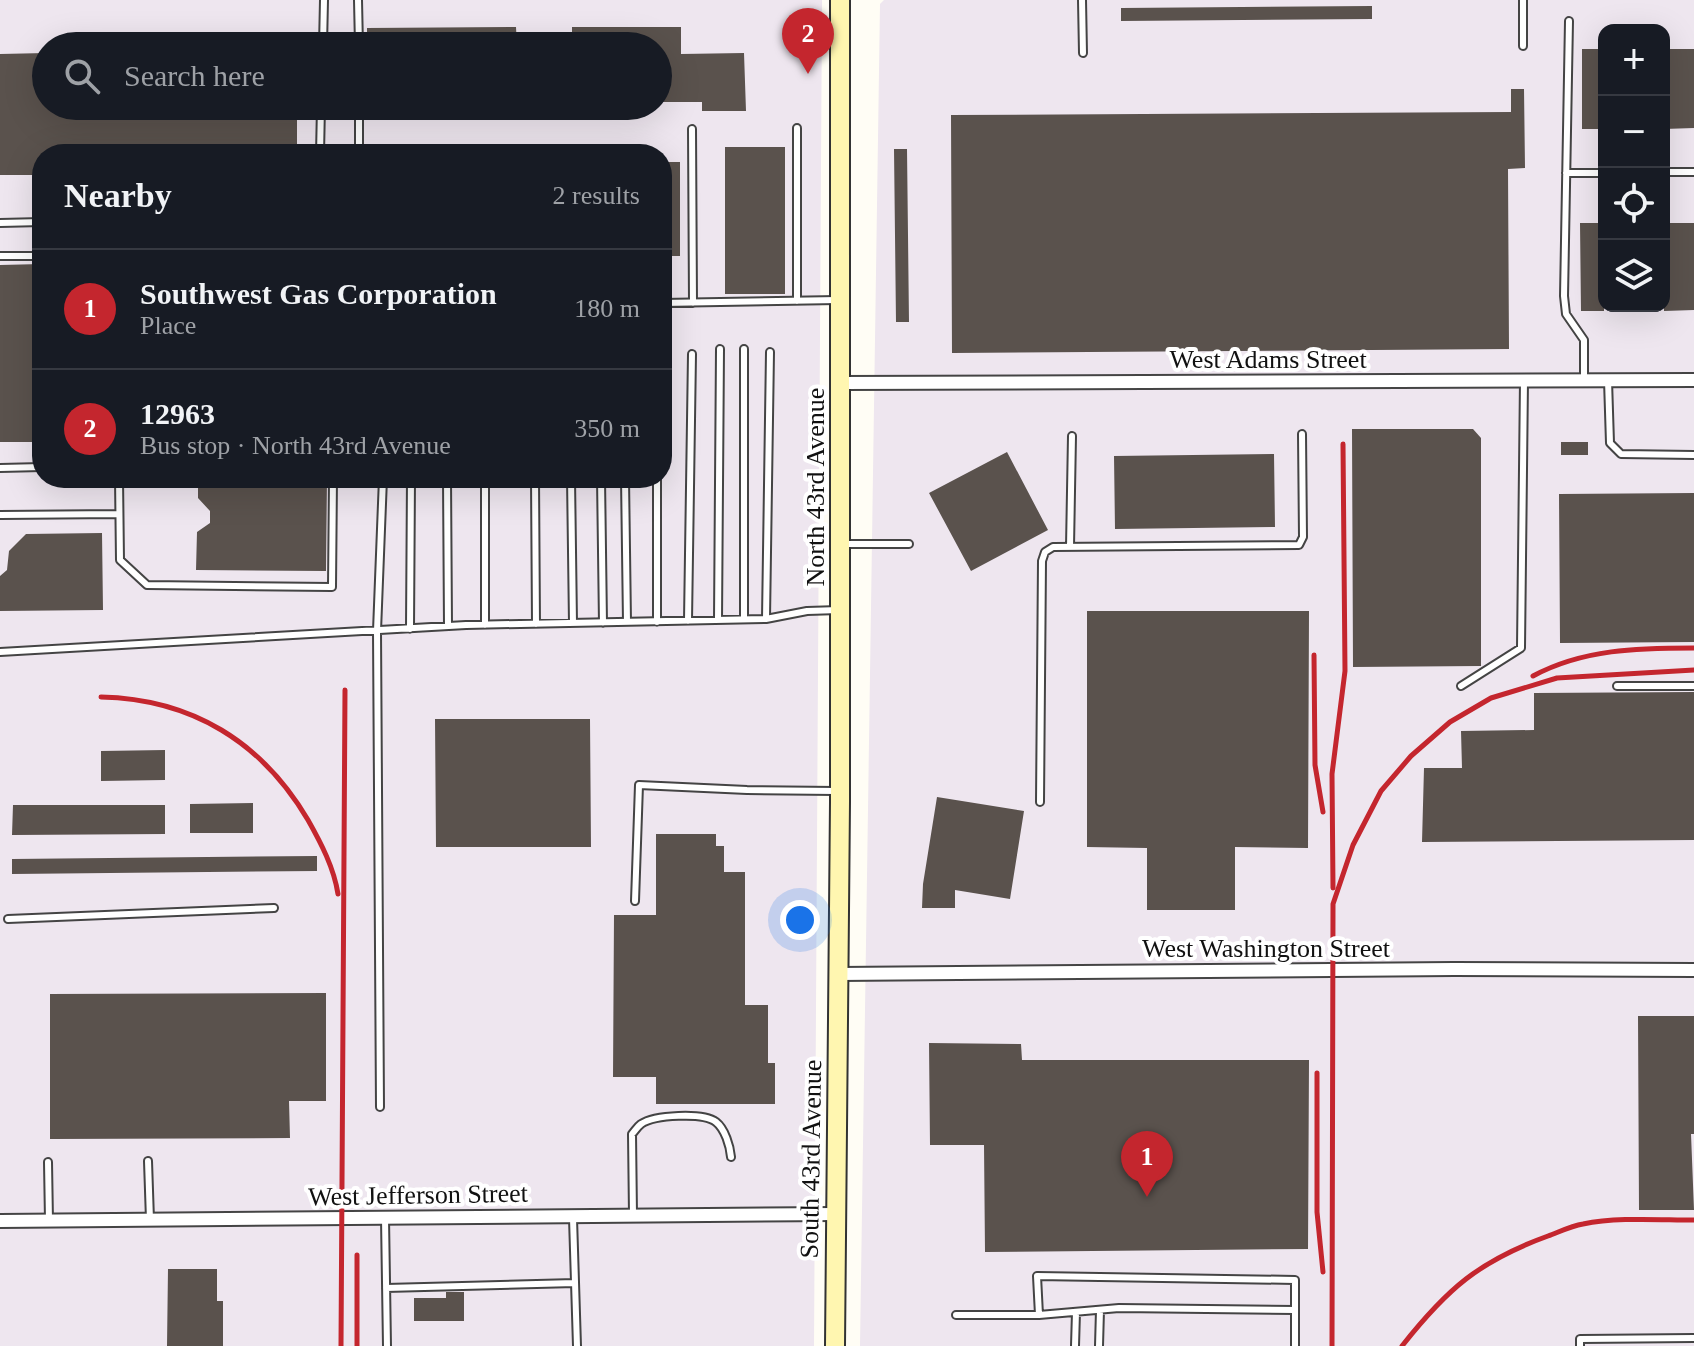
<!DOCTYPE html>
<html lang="en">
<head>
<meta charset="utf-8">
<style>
  body { margin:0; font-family:"Times New Roman",serif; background:#242831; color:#f1f3f6 }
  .controls { position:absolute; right:24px; top:24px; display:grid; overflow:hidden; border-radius:16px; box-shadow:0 8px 32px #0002 }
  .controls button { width:72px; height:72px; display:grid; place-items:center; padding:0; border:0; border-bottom:2px solid #363941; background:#171b24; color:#f1f3f6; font:40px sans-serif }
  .you { position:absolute; left:800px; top:920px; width:28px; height:28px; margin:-20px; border:6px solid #fff; border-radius:50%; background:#1a73e8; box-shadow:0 0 0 12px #1a73e833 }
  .badge { display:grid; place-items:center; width:52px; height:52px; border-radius:50%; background:#c4262e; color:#fff; font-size:26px; font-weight:700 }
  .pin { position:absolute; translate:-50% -66px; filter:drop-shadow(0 2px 4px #0008) }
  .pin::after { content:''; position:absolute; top:42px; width:28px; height:24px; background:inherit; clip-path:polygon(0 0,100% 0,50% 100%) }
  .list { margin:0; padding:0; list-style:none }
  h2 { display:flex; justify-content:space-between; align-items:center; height:104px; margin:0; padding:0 32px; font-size:34px }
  h2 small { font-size:26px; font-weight:400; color:#9ea1a6 }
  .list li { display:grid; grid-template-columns:52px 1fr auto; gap:24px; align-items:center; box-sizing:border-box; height:120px; padding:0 32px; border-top:2px solid #363941 }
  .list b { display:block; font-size:30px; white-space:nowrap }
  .list p { margin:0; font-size:26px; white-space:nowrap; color:#9ea1a6 }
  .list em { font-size:26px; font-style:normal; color:#9ea1a6 }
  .icon { flex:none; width:44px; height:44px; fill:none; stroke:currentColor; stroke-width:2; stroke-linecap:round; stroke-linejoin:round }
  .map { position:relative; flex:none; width:1694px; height:1346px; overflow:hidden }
  .search { position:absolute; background:#171b24; box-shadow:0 8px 32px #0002; left:32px; top:32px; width:640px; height:88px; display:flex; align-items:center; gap:20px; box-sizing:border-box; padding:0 28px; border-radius:44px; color:#9ea1a6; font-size:30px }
  .panel { position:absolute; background:#171b24; box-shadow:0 8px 32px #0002; left:32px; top:144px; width:640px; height:344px; border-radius:32px }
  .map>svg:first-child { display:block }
</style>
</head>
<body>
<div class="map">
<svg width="1694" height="1346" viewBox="0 0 1694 1346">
  <rect width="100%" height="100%" fill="#fffdf5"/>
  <path fill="#eee6ef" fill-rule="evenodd" d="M0,0H822L814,1346H0ZM46,46H658V106H46ZM42,154H662V478H42Z
    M884,0H1694V1346H860L880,4ZM1604,30H1664V306H1604Z"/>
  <path fill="#5a524d" d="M1372,6V19L1121,21V8Z
    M516,27L517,46H367V28Z
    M572,27H681V54L744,53L746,111H702V102H658V46H572Z
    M1582,49H1604V129H1582Z
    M1664,49H1694V128L1664,129Z
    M46,53V106H297V154H42V175H0V54Z
    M1511,89H1524L1525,168L1508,169L1509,349L952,353L951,115L1511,112Z
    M725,147H785V294H725Z
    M894,149H907L909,322H896Z
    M662,162H680V256H662Z
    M1580,223H1604V311H1581Z
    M1664,223H1694V310L1664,311Z
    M42,264V442H0V265Z
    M1352,429H1473L1481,438V666L1353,667Z
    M1561,442H1588V455H1561Z
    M1007,452L1048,530L971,571L929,493Z
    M1274,454L1275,527L1115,529L1114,456Z
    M198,478H327L326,571L196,570L197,532L210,523V511L198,498Z
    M1694,493V642L1560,643L1559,494Z
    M102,533L103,610L0,611V576L7,570L9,551L26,534Z
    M1087,611H1309L1308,848L1235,847V910H1147V848L1087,847Z
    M1694,692V840L1422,842L1424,768H1462L1461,731L1534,730V693Z
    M435,719H590L591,847H436Z
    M165,750V780L101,781V751Z
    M937,797L1024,811L1010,899L955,890V908H922L923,884Z
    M253,803V833H190V804Z
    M13,805H165V834L12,835Z
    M656,834H716V846H724V872H745V1005H768V1063H775V1104H656V1077H613L614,915H656Z
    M317,856V871L12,874V859Z
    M326,993V1101H289L290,1138L50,1139V994Z
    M1638,1016H1694V1134H1691L1694,1210H1639Z
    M929,1043L1021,1044L1022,1060H1309L1308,1249L985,1252L984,1145H930Z
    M168,1269H217V1301H223V1346H167Z
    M446,1292H464V1321H414V1298H446Z"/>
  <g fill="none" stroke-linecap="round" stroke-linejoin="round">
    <g stroke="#444" stroke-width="10">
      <path id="lane" d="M358,0L359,46
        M1082,0L1083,53
        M1523,0V46
        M1569,21L1564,296L1566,314L1584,340V380
        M323,46L324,0
        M359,106V154
        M797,128V301
        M692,129L693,303
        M320,154L321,106
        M1664,172H1694
        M1566,173H1604
        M0,223L42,222
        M0,256H42
        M662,303L838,300
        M744,349V619
        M1608,380L1610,443L1621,454L1694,455
        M0,468L42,467
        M119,478L120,560L147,585L332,587L333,478
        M447,478L448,626
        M485,478V625
        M535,478L536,624
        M571,478L573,623
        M601,478L603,623
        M625,478L627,622
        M657,478V622
        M0,515L119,514
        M844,544H909
        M1070,547L1072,436
        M766,619L770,352
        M718,620L720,349
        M688,621L692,354
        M410,629L411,478
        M0,652L466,625L766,619L807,611L839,610
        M1461,686L1521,648L1524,380
        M1617,686H1694
        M1040,802L1042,561L1045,552L1053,547L1299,545L1303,537L1302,434
        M635,901L639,785L747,790L836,791
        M8,919L274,908
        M380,1107L377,631L383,478
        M148,1161L150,1220
        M48,1162L49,1221
        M633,1215L632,1134C635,1131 637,1127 641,1124C654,1115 703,1112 716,1122C725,1129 730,1146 731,1157
        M385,1218L387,1346
        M573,1218L577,1346
        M386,1288L575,1283
        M956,1315H1039L1037,1276L1295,1280V1346
        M1039,1315L1119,1308L1295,1310
        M1075,1346L1076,1312
        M1099,1346L1100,1310
        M1580,1346V1339L1694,1338"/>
    </g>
    <g stroke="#444" stroke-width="16">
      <path id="street" d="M842,383L1694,380
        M839,974L1454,969L1694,970
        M0,1221L836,1214"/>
    </g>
    <g stroke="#333" stroke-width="22">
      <path id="secondary" d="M835,1346L840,802V0"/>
    </g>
    <use href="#lane" stroke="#fff" stroke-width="6"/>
    <use href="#street" stroke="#fff" stroke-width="12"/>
    <use href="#secondary" stroke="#fff6b0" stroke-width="18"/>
    <path stroke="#c4262e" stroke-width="5" d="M1314,655L1315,765L1323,812
      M1533,676C1583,649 1638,648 1694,648
      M101,697C192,699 262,742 308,820C321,843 334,868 338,894
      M1333,888L1332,774L1345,671L1343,444
      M1317,1073V1212L1323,1272
      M341,1346L345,690
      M357,1346V1255
      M1332,1346L1333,904L1353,845L1381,791L1411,756L1450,722L1491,698L1557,678L1694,670
      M1402,1346C1447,1289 1479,1261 1548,1236C1559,1232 1571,1226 1583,1224C1617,1217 1659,1220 1694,1220"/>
  </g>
  <g text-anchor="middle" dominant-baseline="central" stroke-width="8" stroke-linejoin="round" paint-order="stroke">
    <g font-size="26" fill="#111" stroke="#fff">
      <text x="1268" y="359">West Adams Street</text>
      <text transform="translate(815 487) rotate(-90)">North 43rd Avenue</text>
      <text x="1266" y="948">West Washington Street</text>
      <text transform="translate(811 1159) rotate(-89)">South 43rd Avenue</text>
      <text transform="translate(418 1195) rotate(-1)">West Jefferson Street</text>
    </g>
  </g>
</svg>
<div class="controls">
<button>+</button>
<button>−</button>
<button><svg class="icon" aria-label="locate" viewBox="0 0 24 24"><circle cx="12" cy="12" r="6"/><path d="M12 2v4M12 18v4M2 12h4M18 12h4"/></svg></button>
<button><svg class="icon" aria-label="layers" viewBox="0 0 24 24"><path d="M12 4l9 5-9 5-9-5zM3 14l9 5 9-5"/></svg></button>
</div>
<div class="you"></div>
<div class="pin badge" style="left:1147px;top:1197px">1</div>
<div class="pin badge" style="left:808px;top:74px">2</div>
<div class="search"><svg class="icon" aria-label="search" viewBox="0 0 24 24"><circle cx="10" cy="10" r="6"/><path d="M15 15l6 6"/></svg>Search here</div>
<section class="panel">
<h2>Nearby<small>2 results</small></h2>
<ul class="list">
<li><span class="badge">1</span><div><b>Southwest Gas Corporation</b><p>Place</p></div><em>180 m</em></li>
<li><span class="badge">2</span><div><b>12963</b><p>Bus stop · North 43rd Avenue</p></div><em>350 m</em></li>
</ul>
</section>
</div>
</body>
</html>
